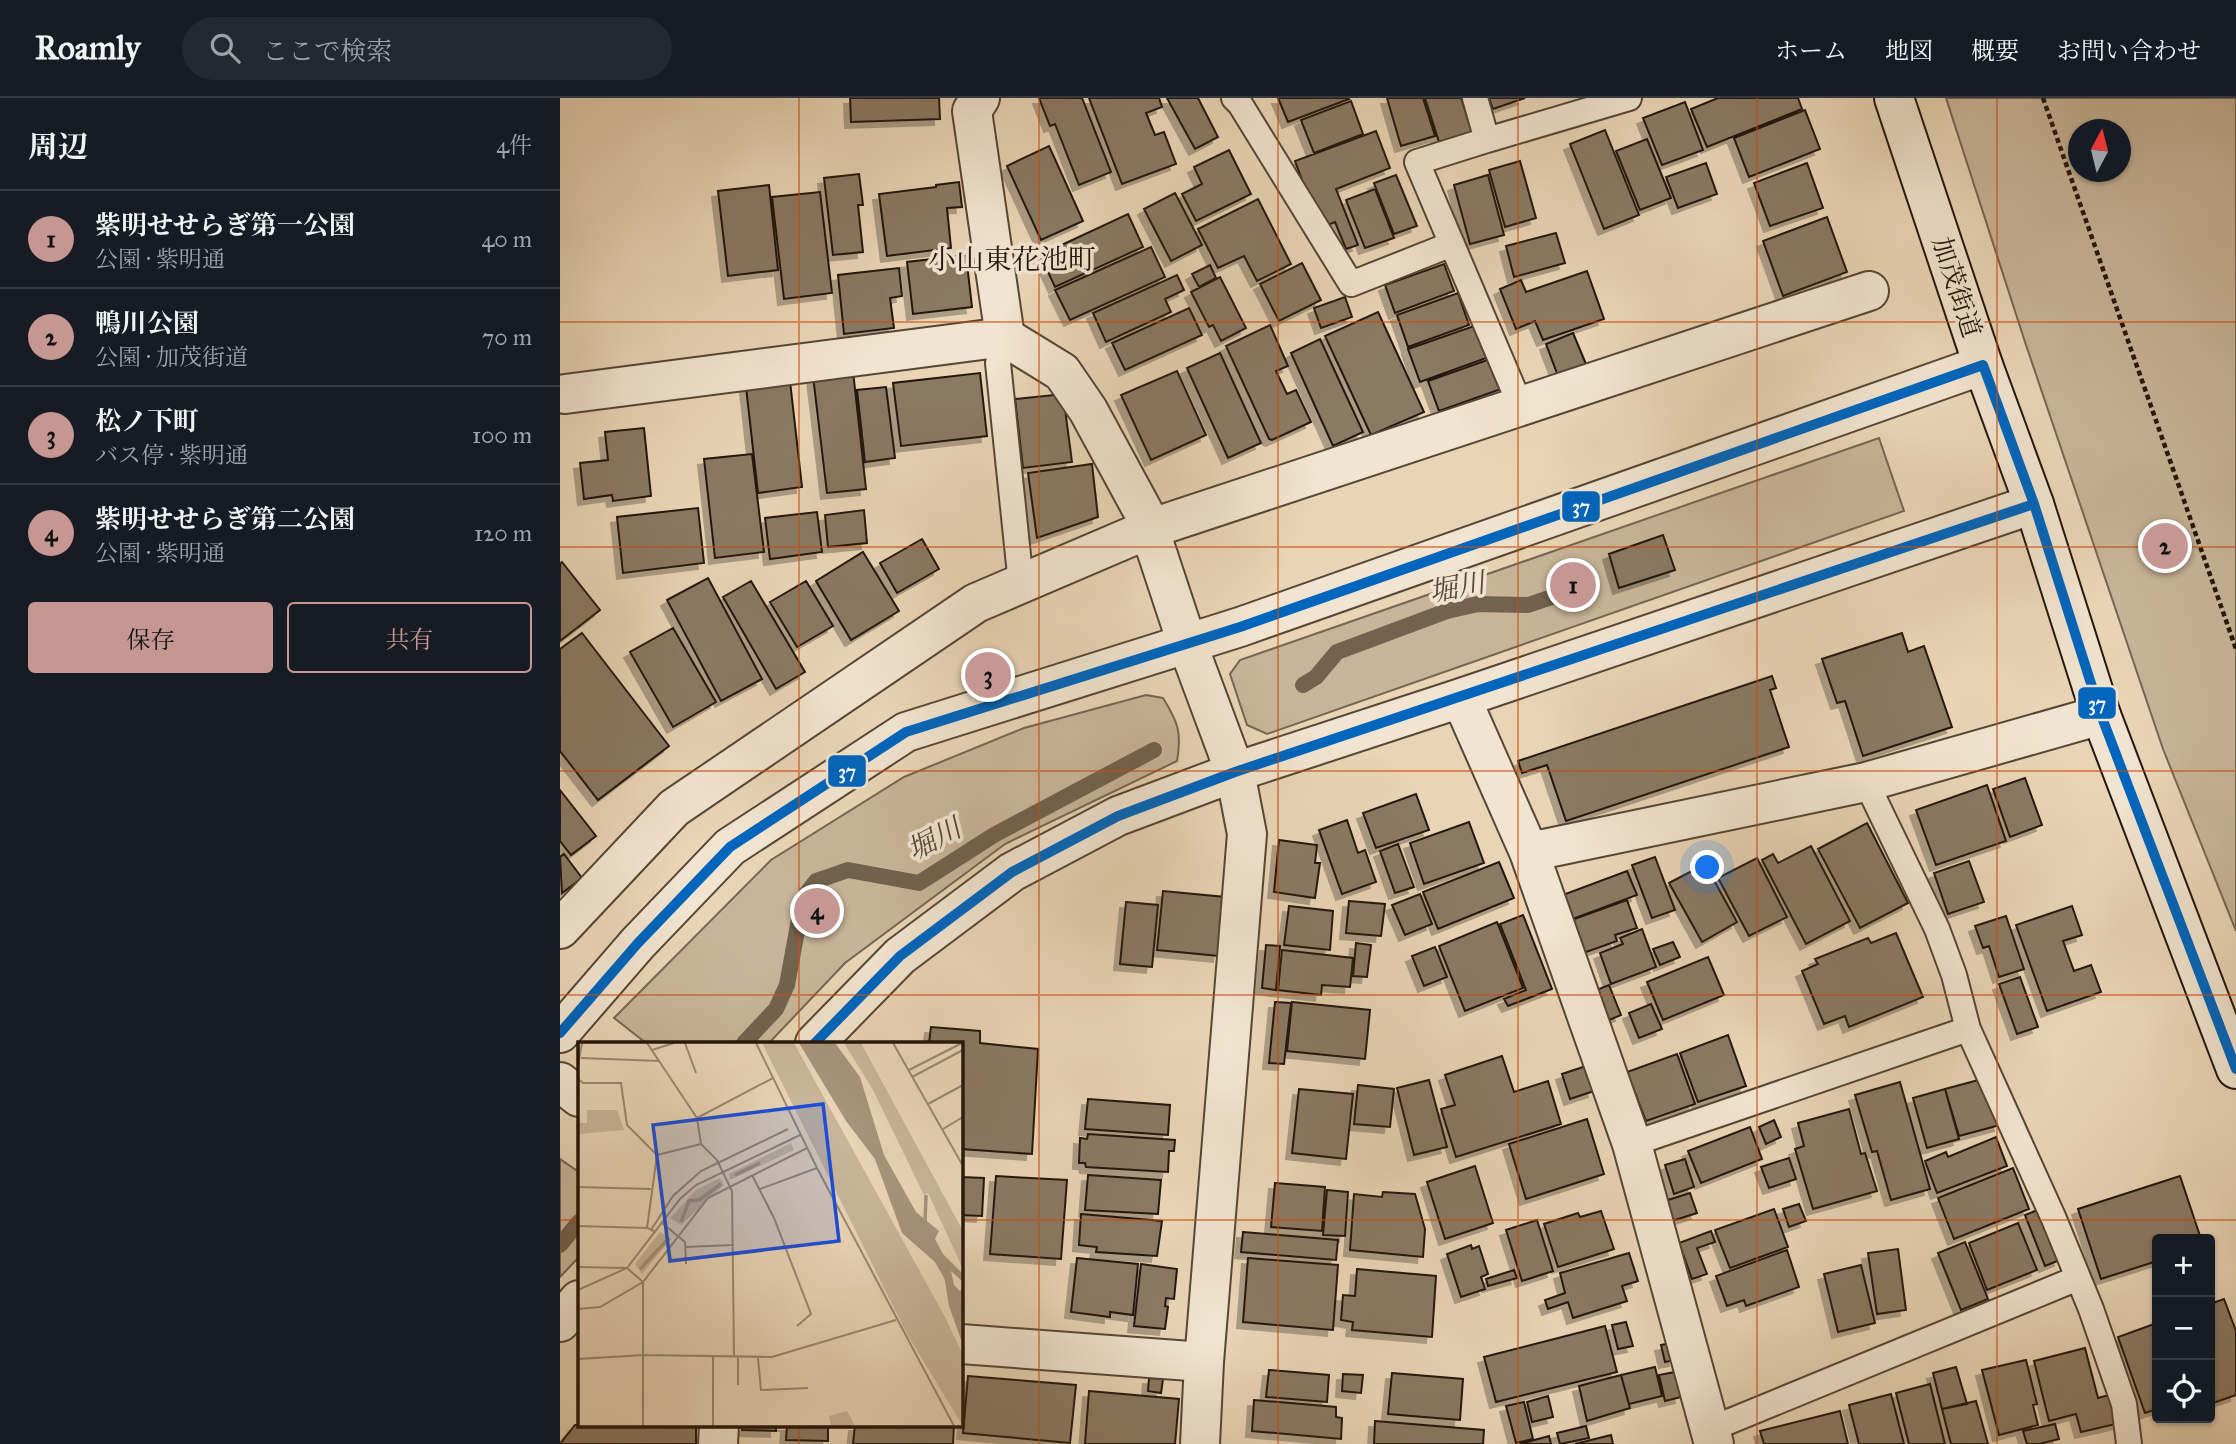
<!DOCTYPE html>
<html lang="ja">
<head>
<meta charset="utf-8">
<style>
  body { margin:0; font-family:"IM FELL Great Primer","Noto Serif JP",serif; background:#242831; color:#f1f3f6 }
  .controls { position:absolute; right:21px; bottom:21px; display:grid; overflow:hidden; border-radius:7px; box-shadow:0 2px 5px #0004 }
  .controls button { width:63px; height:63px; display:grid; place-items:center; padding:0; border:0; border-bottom:2px solid #363941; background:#171b24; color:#f1f3f6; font:35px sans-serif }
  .compass { position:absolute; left:1508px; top:21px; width:63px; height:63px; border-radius:50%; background:#171b24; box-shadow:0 2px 5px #0004; rotate:7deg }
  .you { position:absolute; left:1148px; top:770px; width:24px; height:24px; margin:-18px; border:5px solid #fff; border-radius:50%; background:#1a73e8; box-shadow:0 0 0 10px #1a73e833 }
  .badge { display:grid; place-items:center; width:46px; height:46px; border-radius:50%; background:#c59692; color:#111; font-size:23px; font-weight:700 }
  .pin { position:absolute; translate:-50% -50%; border:4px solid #fff; box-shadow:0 2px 7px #0006 }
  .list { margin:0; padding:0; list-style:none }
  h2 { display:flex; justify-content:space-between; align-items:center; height:91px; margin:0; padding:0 28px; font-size:30px }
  h2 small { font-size:23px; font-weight:400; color:#9ea1a6 }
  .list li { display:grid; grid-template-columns:46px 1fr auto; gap:21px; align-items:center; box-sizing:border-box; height:98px; padding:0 28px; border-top:2px solid #363941 }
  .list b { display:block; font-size:26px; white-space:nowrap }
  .list p { margin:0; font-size:23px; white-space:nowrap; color:#9ea1a6 }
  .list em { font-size:23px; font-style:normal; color:#9ea1a6 }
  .actions { display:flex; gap:14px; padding:21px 28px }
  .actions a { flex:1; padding:16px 0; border:2px solid #c59692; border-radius:7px; text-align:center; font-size:24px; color:#c59692 }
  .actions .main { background:#c59692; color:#111 }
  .icon { flex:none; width:38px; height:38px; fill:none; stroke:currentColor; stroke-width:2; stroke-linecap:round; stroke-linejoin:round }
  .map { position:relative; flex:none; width:1676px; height:1346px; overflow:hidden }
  header { display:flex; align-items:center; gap:42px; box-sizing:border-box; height:98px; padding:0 35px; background:#171b24; border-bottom:2px solid #363941 }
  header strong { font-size:33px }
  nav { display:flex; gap:38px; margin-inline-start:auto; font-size:24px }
  .search { width:490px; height:63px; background:#242831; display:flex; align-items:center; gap:18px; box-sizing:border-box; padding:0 24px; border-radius:38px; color:#9ea1a6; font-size:26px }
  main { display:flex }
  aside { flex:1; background:#171b24 }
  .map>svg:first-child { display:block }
</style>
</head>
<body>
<header>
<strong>Roamly</strong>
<div class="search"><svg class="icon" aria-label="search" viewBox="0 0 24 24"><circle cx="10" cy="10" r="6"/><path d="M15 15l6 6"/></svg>ここで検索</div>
<nav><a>ホーム</a><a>地図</a><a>概要</a><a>お問い合わせ</a></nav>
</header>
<main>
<aside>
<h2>周辺<small>4件</small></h2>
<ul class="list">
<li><span class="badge">1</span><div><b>紫明せせらぎ第一公園</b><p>公園 · 紫明通</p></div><em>40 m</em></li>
<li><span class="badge">2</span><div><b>鴨川公園</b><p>公園 · 加茂街道</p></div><em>70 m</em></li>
<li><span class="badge">3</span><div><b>松ノ下町</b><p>バス停 · 紫明通</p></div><em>100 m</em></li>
<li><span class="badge">4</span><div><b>紫明せせらぎ第二公園</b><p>公園 · 紫明通</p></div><em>120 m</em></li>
</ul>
<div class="actions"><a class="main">保存</a><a>共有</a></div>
</aside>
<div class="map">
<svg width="1676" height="1346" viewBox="0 0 1676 1346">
  <defs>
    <filter id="shadow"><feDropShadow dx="-6" dy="6" stdDeviation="0" flood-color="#0004"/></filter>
  </defs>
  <rect width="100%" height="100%" fill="#e9d5b6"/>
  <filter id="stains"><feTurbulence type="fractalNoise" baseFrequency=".00286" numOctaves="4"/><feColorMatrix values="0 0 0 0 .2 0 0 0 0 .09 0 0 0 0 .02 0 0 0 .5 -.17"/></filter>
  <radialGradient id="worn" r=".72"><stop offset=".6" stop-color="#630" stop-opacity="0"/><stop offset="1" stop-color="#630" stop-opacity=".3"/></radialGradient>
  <path fill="#c8b599" stroke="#766652" stroke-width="2" fill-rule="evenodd" d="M1386,0H1676V833L1603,651L1465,244ZM1518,32H1560V74H1518Z
    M1319,340L1344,413L707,636L687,627L670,576L680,562Z
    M586,597L603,600C618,624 622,635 617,663L445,746L285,865L209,945H86L54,920L211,762L344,679L464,630Z
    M0,1061L19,1074V1159L0,1179Z"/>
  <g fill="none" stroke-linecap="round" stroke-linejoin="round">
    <path stroke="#72624e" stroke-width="16" d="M743,587L756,579L777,554L887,513L918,506L968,507L995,498
      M184,945L216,911L227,887L243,800L256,783L288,772L359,785L434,737L594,652
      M0,1147L19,1124"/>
  </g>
  <path fill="#8a7963" stroke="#24160a" stroke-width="2" filter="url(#shadow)" d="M290,0H379L380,21L291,24Z
    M479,0H522L551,74L519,87L495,26L490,28Z
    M529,0H599L602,9L586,15L595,37L604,34L616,66L562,86Z
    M607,0H638L658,39L635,51Z
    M718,0H788L789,1L728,24Z
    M827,0H863L875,38L841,48Z
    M865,0H901L912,34L879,44Z
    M929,0H965L933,11Z
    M1158,0H1238L1242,11L1147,49L1131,11Z
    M791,3L803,36L754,55L741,22Z
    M1125,4L1143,52L1102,67L1083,20Z
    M1245,12L1260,51L1189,79L1174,40Z
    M1045,32L1079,117L1044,131L1010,46Z
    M816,33L830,70L776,91L798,147L786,151L775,124L760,130L735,63Z
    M1087,41L1111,100L1080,112L1056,53Z
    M489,48L523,123L481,142L447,68Z
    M669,52L691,96L636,123L622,96L642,86L634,69Z
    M960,63L976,120L945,129L929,72Z
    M1146,65L1157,96L1118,110L1106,79Z
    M1247,65L1263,110L1210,128L1194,85Z
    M299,76L303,107H298L303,154L273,157L264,80Z
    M836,77L857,128L834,136L814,85Z
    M928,77L944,137L910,146L894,87Z
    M399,84L402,109L387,110L391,150L327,158L319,96L376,89V87Z
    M209,87L218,172L168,178L158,93Z
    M815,91L834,140L805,150L786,102Z
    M260,94L272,195L224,201L212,99Z
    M615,95L642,147L611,163L584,111Z
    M698,101L731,166L697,183L684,158L658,170L638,131Z
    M568,116L583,149L495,189L480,157Z
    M1267,119L1287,174L1223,198L1203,143Z
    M996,135L1005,165L954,179L946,148Z
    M591,149L605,179L510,222L495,192Z
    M406,157L412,209L353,216L347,164Z
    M742,165L761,202L719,223L700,186Z
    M884,166L894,193L835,215L825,187Z
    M650,167L656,180L639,189L632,176Z
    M339,170L342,198L330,200L334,230L284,236L278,177Z
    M1027,173L1044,221L983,242L975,223L956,231L940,191L961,182L966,194Z
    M617,177L624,192L605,201L611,214L546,244L533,215Z
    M660,179L686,230L661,243L653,227L649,229L631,194Z
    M898,195L909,227L848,249L837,217Z
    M785,199L792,219L761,230L754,210Z
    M629,210L642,237L565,272L552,245Z
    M818,214L864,314L811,337L765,238Z
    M710,227L728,268L716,273L727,296L736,292L751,324L712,342L709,341L666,248Z
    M917,227L929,259L860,284L848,251Z
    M1013,235L1026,266L998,278L986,246Z
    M760,241L803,334L773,348L731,255Z
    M660,255L701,345L668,360L627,270Z
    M933,260L944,290L879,313L868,283Z
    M293,273L306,391L267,395L253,278Z
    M617,273L646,337L591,362L561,297Z
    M420,275L427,338L341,348L333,285Z
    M230,283L242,389L198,395L186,289Z
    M326,289L335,360L305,364L297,292Z
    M503,296L512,364L463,370L455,301Z
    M84,330L91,398L53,403L52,397L24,401L20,365L48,362L45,334Z
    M192,356L204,454L155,460L144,361Z
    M532,366L538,419L477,440L468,375Z
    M138,410L144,465L63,475L57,419Z
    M304,412L307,445L268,449L265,417Z
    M257,414L262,454L210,461L205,420Z
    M1103,437L1115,472L1059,490L1049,456Z
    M362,441L379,471L337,495L320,465Z
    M303,454L339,513L291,542L256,483Z
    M2,464L40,512L0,543V466Z
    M148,480L202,581L161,603L107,502Z
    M191,483L245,574L216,591L163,499Z
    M246,483L273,528L237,549L210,504Z
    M113,530L156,604L113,629L70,554Z
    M22,535L109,648L38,702L0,653V551Z
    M1342,535L1348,554L1364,548L1392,629L1303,658L1285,603L1277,605L1262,561Z
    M1212,578L1216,590L1210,592L1229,649L1006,723L987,667L962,675L958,663Z
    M1465,680L1482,727L1450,739L1433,691Z
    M1427,687L1446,743L1376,767L1356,712Z
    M0,692L36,738L11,757L0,743Z
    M856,696L869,732L816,750L803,715Z
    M787,722L798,755L805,752L816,784L782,796L759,732Z
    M909,724L924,765L864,786L850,745Z
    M1307,725L1348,805L1300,830L1258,751Z
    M719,742L757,747L755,765H760L755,800L714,794Z
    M838,746L854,789L835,795L820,753Z
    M1251,748L1290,823L1246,846L1202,762L1213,756L1218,765Z
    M4,756L22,780L2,795L0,759Z
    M1095,759L1115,812L1092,820L1072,767Z
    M1197,760L1227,819L1189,838L1158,780Z
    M1409,763L1424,804L1388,816L1374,775Z
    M939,764L954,800L878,831L863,794Z
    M1145,766L1177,824L1142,844L1109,785Z
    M1067,773L1077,797L1010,822L1000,798Z
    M603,793L665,799L659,858L597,852Z
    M860,796L872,826L845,837L832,807Z
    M1067,802L1077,830L1055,837L1057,843L1018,857L1006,824Z
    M789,803L825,806L821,838L786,835Z
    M566,804L598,807L592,869L560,866Z
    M729,808L773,813L770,852L724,847Z
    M1512,808L1522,837L1503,843L1514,873L1531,867L1541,894L1487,913L1456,827Z
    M963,817L992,891L948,908L944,901L966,892L940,826Z
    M1446,818L1464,871L1439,879L1429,848L1423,850L1415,828Z
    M937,824L963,890L905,913L879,848Z
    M1082,831L1096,869L1051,886L1040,855L1063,846L1060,840Z
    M1336,835L1363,899L1289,929L1285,918L1264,926L1242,873L1258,866L1255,861L1308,840L1311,845Z
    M1113,844L1120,859L1100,867L1093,851Z
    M796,845L811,847L807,879L793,878Z
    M706,847L720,848L716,892L702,890Z
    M875,849L887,879L864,888L852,858Z
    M722,852L793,860L790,889L762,887L761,897L718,892Z
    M1148,859L1164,897L1103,922L1087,884Z
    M1460,879L1478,929L1457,936L1439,886Z
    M1049,887L1061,917L1047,923L1034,893Z
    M715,904L731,905L724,966L709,965Z
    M732,904L810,912L805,961L727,953Z
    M1091,906L1102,931L1079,940L1069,915Z
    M371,929L420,933V945L478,951L472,1056L401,1051V945H369Z
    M1168,937L1186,988L1138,1004L1120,955Z
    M1117,956L1135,1006L1086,1023L1067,974Z
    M942,958L954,994L988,983L1001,1026L896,1059L881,1011L895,1007L885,977Z
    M1026,968L1034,993L1010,1001L1002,976Z
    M1426,980L1440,1027L1399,1038L1385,991Z
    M869,982L887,1049L854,1057L837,990Z
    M1340,984L1370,1091L1331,1102L1317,1053L1312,1054L1295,997Z
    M798,987L834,991L830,1029L794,1026Z
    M739,991L793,996L786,1061L732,1055Z
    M1385,991L1399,1041L1367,1050L1353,1000Z
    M528,1001L610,1007L608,1037L525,1031Z
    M1289,1011L1301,1056L1305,1055L1317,1093L1253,1111L1235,1051L1244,1048L1238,1025Z
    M1027,1021L1044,1076L966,1101L949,1046Z
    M1214,1022L1221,1039L1206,1046L1199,1029Z
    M1190,1029L1202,1061L1141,1085L1128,1053Z
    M528,1036L615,1042L614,1053H609L608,1074L526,1069L525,1065H519L520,1040L527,1041Z
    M1436,1039L1447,1068L1377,1095L1365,1063L1386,1054L1388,1059Z
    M1229,1060L1236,1081L1209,1090L1201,1069Z
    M1125,1061L1134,1089L1114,1096L1105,1067Z
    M915,1068L933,1125L885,1141L867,1084Z
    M1453,1070L1469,1111L1394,1141L1378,1100Z
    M528,1077L601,1082L598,1116L525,1112Z
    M436,1078L507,1082L501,1161L430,1156Z
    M1620,1078L1641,1141H1597V1163L1541,1181L1518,1111Z
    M401,1079L424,1080L422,1118L401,1117Z
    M715,1085L765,1089L762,1133L711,1129Z
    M767,1092L788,1094L785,1138L763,1137Z
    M823,1094L855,1096L865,1131L863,1159L790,1152L794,1096L822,1099Z
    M1130,1095L1137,1115L1112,1123L1105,1103Z
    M1239,1106L1246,1123L1229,1129L1223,1111Z
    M1214,1111L1228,1149L1170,1170L1155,1132Z
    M1480,1111L1500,1162L1485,1168L1465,1117Z
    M1041,1113L1054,1151L998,1169L984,1126L1018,1115L1020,1119Z
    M521,1116L602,1123L597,1158L536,1154L537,1149L519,1147Z
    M977,1122L993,1173L962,1183L946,1132Z
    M1458,1125L1477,1172L1427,1192L1409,1145Z
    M1151,1133L1155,1144L1137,1150L1147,1176L1132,1181L1119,1145Z
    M683,1134L778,1142L776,1162L681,1154Z
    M1405,1144L1428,1201L1401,1212L1378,1155Z
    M911,1147L912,1151L919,1148L928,1176L921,1179L925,1191L901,1199L887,1156Z
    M1338,1151L1346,1212L1317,1216L1308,1155Z
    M1227,1152L1239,1189L1186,1208L1184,1202L1167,1208L1156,1178Z
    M1069,1155L1078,1183L1062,1188L1067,1203L1013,1220L1008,1204L988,1211L985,1202L1005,1195L1000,1175Z
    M517,1160L578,1166L573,1217L550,1214V1219L511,1214Z
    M688,1160L778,1167L773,1232L683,1224Z
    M581,1166L617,1171L614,1201L606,1200L605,1208L608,1209L605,1231L574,1228Z
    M1301,1167L1315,1225L1278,1234L1264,1176Z
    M797,1171L876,1178L872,1239L792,1232L793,1224L781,1222L783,1197L795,1198Z
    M954,1172L957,1180L928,1188L926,1181Z
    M1664,1201L1676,1233V1297L1650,1306V1206Z
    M1066,1224L1073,1248L1058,1251L1052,1227Z
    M1597,1225V1311L1585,1315L1558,1239Z
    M1045,1228L1057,1274L936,1304L924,1259Z
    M1111,1245L1115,1262L1105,1264L1101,1247Z
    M1525,1250L1538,1300L1553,1296L1560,1325L1521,1334L1516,1316L1489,1323L1474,1263Z
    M1466,1262L1477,1306L1473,1307L1478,1327L1439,1337L1422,1272Z
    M1095,1269L1102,1298L1069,1306L1061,1277Z
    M1396,1269L1407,1306L1382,1311L1373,1275Z
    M709,1272L769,1277L767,1304L706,1299Z
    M1115,1274L1121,1299L1105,1303L1099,1277Z
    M832,1275L903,1281L900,1322L828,1316Z
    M783,1276L803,1277L801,1295L782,1293Z
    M1061,1277L1070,1310L1027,1323L1019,1288Z
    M408,1278L516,1287L510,1345L403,1335Z
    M589,1280L603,1281L601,1295L588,1293Z
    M1370,1286L1385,1346H1349L1336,1295Z
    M529,1293L619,1301L615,1346H525Z
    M1331,1296L1344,1346H1299L1289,1307Z
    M988,1298L993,1319L972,1324L967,1304Z
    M694,1302L776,1309V1319L782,1320L781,1341L692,1333Z
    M1416,1303L1428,1346H1391L1382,1311Z
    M964,1304L973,1341L956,1345L946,1308Z
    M1280,1313L1288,1346H1204L1200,1333Z
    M815,1323L924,1332L923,1346H814Z
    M1495,1326L1499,1341L1479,1346H1467L1463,1333Z
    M15,1327H136V1346H0Z
    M182,1327H270V1329L268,1328V1343L226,1342L227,1327H216V1333L182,1332Z
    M295,1327H394L393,1346H293Z
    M1026,1328L1029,1340L1000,1346L997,1335Z
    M1051,1337L1053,1346H1015Z
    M989,1338L991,1346H960Z"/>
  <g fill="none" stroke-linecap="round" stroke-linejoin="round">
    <g stroke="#554635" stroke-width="28">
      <path id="lane" d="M674,0L680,6L791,186L892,146
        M915,0L927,42L1069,0
        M927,42L857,64L961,309
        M445,239L438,265L461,486
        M1306,684L1377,831L1394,877L1408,931L1494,1121L1531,1211L1564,1306L1569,1346
        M1072,1046L1408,931
        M1151,1331L1518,1180"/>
    </g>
    <g stroke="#554635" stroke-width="42">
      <path id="street" d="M420,0L412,13L445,239L502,274L528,312L584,415L627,545L675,674L687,736L644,1264L640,1346
        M5,296L445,239
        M901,600L969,754L1072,1046L1154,1346
        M969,754L1306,684L1541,617
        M0,831L114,710L416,505L589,431L1309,193
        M0,935L78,845L170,749L346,634L680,529L1423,267
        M255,945L340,858L452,774L558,718L675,674L901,600L1474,406
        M0,984L19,999
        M0,1224L19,1202
        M401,1246L644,1264
        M158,1346L159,1327"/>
    </g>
    <g stroke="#24160a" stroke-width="42">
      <path id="secondary" d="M1334,0L1423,267L1474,406L1541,617L1676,971"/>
    </g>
    <path stroke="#24160a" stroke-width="4.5" stroke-dasharray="5 3.5" stroke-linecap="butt" d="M1483,0L1676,551"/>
    <use href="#lane" stroke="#f1e4d0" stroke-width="24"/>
    <use href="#street" stroke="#f1e4d0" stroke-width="38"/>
    <use href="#secondary" stroke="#f1e4d0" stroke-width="38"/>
    <g stroke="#f1e4d0" stroke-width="16">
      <path id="bus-1" d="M0,935L78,845L170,749L346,634L680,529L1423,267L1474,406L1541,617L1676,971
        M255,945L340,858L452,774L558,718L675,674L1474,406"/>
    </g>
    <use href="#bus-1" stroke="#0065bd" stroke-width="10"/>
  </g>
  <path fill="none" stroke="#cb4f0c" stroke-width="2" stroke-opacity="0.55" d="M239,0V945M479,0V1346M718,0V1346M958,0V1346M1197,0V1346M1437,0V1346M0,224H1676M0,449H1676M0,673H1676M0,897H1676M0,1122H19M401,1122H1676M239,1327V1346"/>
  <g text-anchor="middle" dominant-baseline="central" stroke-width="7" stroke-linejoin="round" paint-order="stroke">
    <g font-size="26" fill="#24160a" stroke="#f1e4d0">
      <text transform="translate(1397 189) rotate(72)">加茂街道</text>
    </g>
    <g font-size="28" fill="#24160a" stroke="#f1e4d0">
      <text x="452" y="161">小山東花池町</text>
    </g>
    <g font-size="28" font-style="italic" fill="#584838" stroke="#f1e4d0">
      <text transform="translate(897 489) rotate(-11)">堀川</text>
      <text transform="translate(374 741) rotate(-28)">堀川</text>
    </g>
  </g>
  <g transform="translate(18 944)">
    <rect width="385" height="385" fill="#e9d5b6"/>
    <path d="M184,1H216L367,275L385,313V384L329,292ZM266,1H283L385,189V227L350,151L346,153L295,48ZM9,68H39L46,88L0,92V81H9ZM213,101L216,108L152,138L151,132ZM142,136L146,143L103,183L92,176L118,148ZM82,190L93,197L64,232L57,222ZM269,369L277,384H253L251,374Z" fill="#c8b599"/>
    <path d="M221,1H257L282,35L306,113L338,170L361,189L357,197L365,212L385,232V240L373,229L376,243L382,249L385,244V303L371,264L365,227L324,191L297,117L268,79Z" fill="#a6947c"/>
    <path fill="none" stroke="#a6947c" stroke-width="3.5" d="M157,133L182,121M103,180L111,159L121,158L143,142M347,181L348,153M355,213L372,243M62,227L91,196"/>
    <path fill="none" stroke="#9a8971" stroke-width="2" d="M69,1L119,76L123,102L139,118L154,149L156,315M107,1L118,31M178,1L239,126L376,384M315,1L385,124M74,8L96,1M3,16L81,19M0,23L4,1M331,28L384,1M334,35L385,8M0,37L5,41H43L49,83L79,113L69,186L78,190M350,62L385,43M119,76L195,36M365,87L385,75M79,113L123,102M174,133L196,176L233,272L219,284M0,145L73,147M182,147L239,126M84,181L107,200L108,222M0,184L69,186M73,188L95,154L123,129L210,87M107,205L156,203M0,225L49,226L65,240V384M0,248L49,226L102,157L118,143L222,93M0,267L22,265L65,240L130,156L229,106M180,316L183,348L230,346M0,317L66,313L194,315L318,278M160,343V316M135,384V314"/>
    <path fill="#1d4ed8" fill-opacity="0.15" stroke="#1d4ed8" stroke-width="3.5" d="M245,62L261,199L92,219L75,83Z"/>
    <rect width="385" height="385" fill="none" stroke="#24160a" stroke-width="3.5"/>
  </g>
  <g stroke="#f1e4d0" stroke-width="2.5">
    <rect x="1001" y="392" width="40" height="33" rx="7" fill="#0065bd"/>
    <rect x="1517" y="588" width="40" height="34" rx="7" fill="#0065bd"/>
    <rect x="267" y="656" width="40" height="34" rx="7" fill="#0065bd"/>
  </g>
  <g font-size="19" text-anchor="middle" font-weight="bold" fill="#fff">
    <text x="1021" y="415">37</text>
    <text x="1537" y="612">37</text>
    <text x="287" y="680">37</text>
  </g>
  <rect width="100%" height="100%" filter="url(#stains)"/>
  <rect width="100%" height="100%" fill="url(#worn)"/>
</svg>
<div class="controls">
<button>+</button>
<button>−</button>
<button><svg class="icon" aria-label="locate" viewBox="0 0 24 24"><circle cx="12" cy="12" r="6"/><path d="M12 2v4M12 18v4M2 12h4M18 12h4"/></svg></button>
</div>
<svg class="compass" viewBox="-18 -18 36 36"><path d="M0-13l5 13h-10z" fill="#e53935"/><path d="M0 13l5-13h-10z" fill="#9ea1a6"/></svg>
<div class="you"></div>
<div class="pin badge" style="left:1013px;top:487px">1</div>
<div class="pin badge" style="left:1605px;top:448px">2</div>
<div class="pin badge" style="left:428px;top:577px">3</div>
<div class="pin badge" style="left:257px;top:813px">4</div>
</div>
</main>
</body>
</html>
